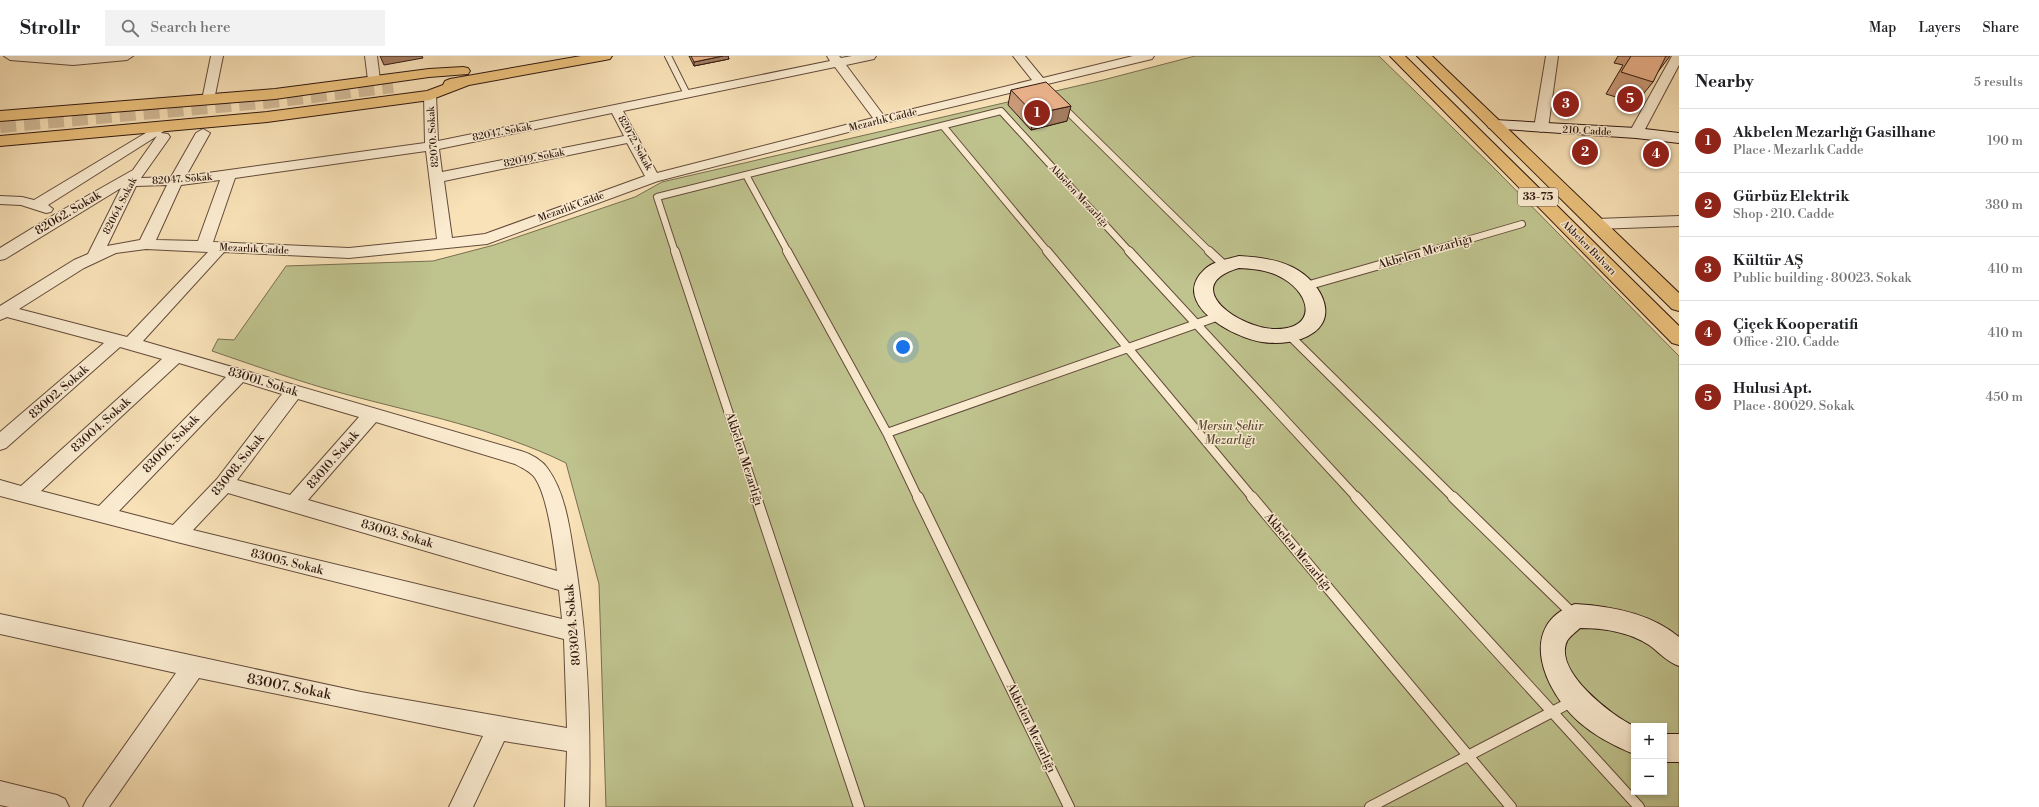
<!DOCTYPE html>
<html lang="en">
<head>
<meta charset="utf-8">
<style>
  body { margin:0; font-family:"Libre Bodoni",serif; background:#f2f2f2; color:#202124 }
  .controls { position:absolute; right:12px; bottom:12px; display:grid; overflow:hidden; border-radius:0px; box-shadow:0 2px 6px #0003 }
  .controls button { width:36px; height:36px; display:grid; place-items:center; padding:0; border:0; border-bottom:1px solid #e0e0e0; background:#fff; color:#202124; font:20px sans-serif }
  .you { position:absolute; left:903px; top:291px; width:14px; height:14px; margin:-10px; border:3px solid #fff; border-radius:50%; background:#1a73e8; box-shadow:0 0 0 6px #1a73e833 }
  .badge { display:grid; place-items:center; width:26px; height:26px; border-radius:50%; background:#8f2418; color:#fff; font-size:13px; font-weight:700 }
  .pin { position:absolute; translate:-50% -50%; border:2px solid #fff; box-shadow:0 1px 4px #0006 }
  .list { margin:0; padding:0; list-style:none }
  h2 { display:flex; justify-content:space-between; align-items:center; height:52px; margin:0; padding:0 16px; font-size:17px }
  h2 small { font-size:13px; font-weight:400; color:#757577 }
  .list li { display:grid; grid-template-columns:26px 1fr auto; gap:12px; align-items:center; box-sizing:border-box; height:64px; padding:0 16px; border-top:1px solid #e0e0e0 }
  .list b { display:block; font-size:15px; white-space:nowrap }
  .list p { margin:0; font-size:13px; white-space:nowrap; color:#757577 }
  .list em { font-size:13px; font-style:normal; color:#757577 }
  .icon { flex:none; width:22px; height:22px; fill:none; stroke:currentColor; stroke-width:2; stroke-linecap:round; stroke-linejoin:round }
  .map { position:relative; flex:none; width:1679px; height:751px; overflow:hidden }
  header { display:flex; align-items:center; gap:24px; box-sizing:border-box; height:56px; padding:0 20px; background:#fff; border-bottom:1px solid #e0e0e0 }
  header strong { font-size:19px }
  nav { display:flex; gap:22px; margin-inline-start:auto; font-size:14px }
  .search { width:280px; height:36px; background:#f2f2f2; display:flex; align-items:center; gap:10px; box-sizing:border-box; padding:0 14px; border-radius:0px; color:#757577; font-size:15px }
  main { display:flex }
  aside { flex:1; background:#fff }
  .map>svg:first-child { display:block }
</style>
</head>
<body>
<header>
<strong>Strollr</strong>
<div class="search"><svg class="icon" aria-label="search" viewBox="0 0 24 24"><circle cx="10" cy="10" r="6"/><path d="M15 15l6 6"/></svg>Search here</div>
<nav><a>Map</a><a>Layers</a><a>Share</a></nav>
</header>
<main>
<div class="map">
<svg width="1679" height="751" viewBox="0 0 1679 751">
  <rect width="100%" height="100%" fill="#f9e2b8"/>
  <filter id="stains"><feTurbulence type="fractalNoise" baseFrequency=".005" numOctaves="4"/><feColorMatrix values="0 0 0 0 .2 0 0 0 0 .09 0 0 0 0 .02 0 0 0 .5 -.17"/></filter>
  <radialGradient id="worn" r=".72"><stop offset=".6" stop-color="#630" stop-opacity="0"/><stop offset="1" stop-color="#630" stop-opacity=".3"/></radialGradient>
  <path fill="#bfc38e" stroke="#786e50" fill-rule="evenodd" d="M1195,0H1379L1495,113L1679,300V751H606L599,528L566,407C497,373 419,358 345,338C300,326 256,310 212,295L218,283L234,284L286,210L433,205L494,189L635,141L662,126L1103,24ZM1634,670H1664V736H1634Z"/>
  <g fill="none" stroke-linecap="round" stroke-linejoin="round">
    <path stroke="#d1ba97" stroke-width="16" stroke-dasharray="16 8" stroke-linecap="butt" d="M0,69L273,44L393,29"/>
    <g stroke="#634b3b" stroke-width="8">
      <path id="lane-far2" d="M668,0L687,38
        M1061,49L1210,196
        M943,70L1048,196
        M746,119L788,196
        M675,196L657,141L1001,55L1130,196
        M1426,196L1522,168"/>
    </g>
    <g stroke="#634b3b" stroke-width="10">
      <path id="lane-far1" d="M675,195L757,442
        M787,195L887,377L918,442
        M1047,195L1253,442
        M1129,195L1357,442
        M1209,195L1224,209
        M1306,230L1429,195
        M1289,279L1454,442
        M887,377L1219,260"/>
    </g>
    <g stroke="#634b3b" stroke-width="12">
      <path id="lane" d="M756,441L859,751
        M918,441L1069,751
        M1252,441L1511,751
        M1356,441L1639,751
        M1453,441L1575,560
        M1370,751L1575,644"/>
    </g>
    <g stroke="#634b3b" stroke-width="2">
      <path id="street" d="M4,0H133L127,4L73,9L10,4Z
        M211,0H223L214,44L208,48L202,44Z
        M365,0H377L380,24L378,27H370L368,24Z
        M827,0H839L841,2L852,0H876L874,3L846,9L884,60L1032,24L1013,0H1025L1043,22L1133,0H1154L1152,3L872,70L658,125L487,188L349,202L224,196L143,285L521,395C531,398 542,404 548,413C564,435 569,467 573,493C588,578 591,664 589,751H565L567,695L504,685L473,751H449L483,680L199,622L109,751H83L87,743L176,617L0,578V558L361,636L567,672L564,583L177,486L0,440V424L21,430L162,303L120,291L6,392L0,394V376L104,287L7,261L0,264V250L74,204L88,198L121,132L5,203L0,204V192L57,157L133,114L157,80L48,149L53,153L51,156L46,157L21,149L0,148V140L22,141L34,144L164,66L171,70L161,77L168,78L170,81L141,122L171,121L196,77L203,73L210,77L186,120L425,87L424,39L430,35L436,39L438,85L830,5ZM835,11L873,62L657,117L623,55ZM612,57L624,80L442,116L439,93ZM627,87L645,120L485,178L452,182L444,125ZM426,95L437,183L349,192L213,186L235,122ZM220,124L198,185L156,184L181,129ZM167,129L140,184L107,190L136,130ZM146,193L208,196L127,281L19,253L84,212L116,197ZM179,307L226,321L99,450L41,435ZM243,326L282,338L217,423L173,469L119,455ZM298,343L359,361L290,439L237,424ZM376,366L515,408C522,412 530,415 535,422C548,441 554,492 557,515L308,444ZM228,437L559,534L562,563L193,474Z
        M1546,0H1558L1548,72L1541,76L1534,72Z
        M1672,0H1679V9L1643,77L1636,81L1631,80L1629,77Z
        M1679,160V170L1596,173L1591,171L1589,168L1591,165L1596,163Z
        M0,725L57,739L65,743L69,751H9L0,749Z"/>
    </g>
    <g stroke="#311911" stroke-width="2">
      <path id="secondary" d="M1495,64L1636,72L1679,77V87L1636,82L1489,72L1487,69L1489,66Z
        M1239,200C1257,201 1276,203 1292,211C1323,226 1344,268 1301,283C1289,287 1275,288 1262,286C1234,282 1168,247 1205,213C1214,205 1228,203 1239,200ZM1239,212C1255,213 1270,214 1284,223C1311,239 1317,272 1277,273C1241,274 1177,230 1239,212Z
        M1575,548C1611,550 1650,557 1679,581V610C1667,606 1659,596 1649,589C1629,576 1604,572 1580,572C1576,576 1570,580 1567,585C1553,615 1612,660 1634,670V698C1614,690 1595,680 1579,666C1544,635 1516,570 1575,548Z
        M1664,678H1679V706H1664Z"/>
    </g>
    <g stroke="#311911" stroke-width="2">
      <path id="primary" d="M581,0H612L610,3L605,4L469,29L430,44L267,66L0,90V80L267,56L427,35L443,29L445,25L450,23Z
        M1390,0H1405L1679,270V289L1672,287Z
        M1417,0H1432L1679,237V255L1672,253Z
        M463,11L468,12L470,15L468,18L429,21L275,43L0,65V55L275,33L429,13Z"/>
    </g>
    <use href="#lane-far2" stroke="#fbecd1" stroke-width="6"/>
    <use href="#lane-far1" stroke="#fbecd1" stroke-width="8"/>
    <use href="#lane" stroke="#fbecd1" stroke-width="10"/>
    <use href="#street" fill="#fbecd1" fill-rule="evenodd"/>
    <use href="#secondary" fill="#fbecd1" fill-rule="evenodd"/>
    <use href="#primary" fill="#ecc17c" fill-rule="evenodd"/>
  </g>
  <path fill="#cb9b79" stroke="#311911" d="M689,0H728L729,3L694,10Z
    M1618,0H1670L1657,17L1653,26L1636,47L1606,38L1623,9L1614,7Z
    M1011,34L1067,65L1031,74L1008,49Z"/>
  <path fill="#a57e63" stroke="#311911" d="M380,0H422L423,2L384,9Z
    M723,0H728L729,3L694,10V6Z
    M1071,50L1067,65L1031,74L1034,58Z"/>
  <path fill="#ecb48d" stroke="#311911" d="M691,0H723L694,6Z
    M1631,0H1666L1653,26L1621,16Z
    M1046,26L1071,50L1034,58L1011,34Z"/>
  <g text-anchor="middle" dominant-baseline="central" stroke-width="3" stroke-linejoin="round" paint-order="stroke">
    <g font-size="10" fill="#311911" stroke="#fbecd1">
      <text transform="translate(883 64) rotate(-14)">Mezarlık Cadde</text>
      <text transform="translate(1587 75) rotate(3)">210. Cadde</text>
      <text transform="translate(502 76) rotate(-11)">82047. Sokak</text>
      <text transform="translate(433 81) rotate(-94)">82070. Sokak</text>
      <text transform="translate(635 87) rotate(61)">82072. Sokak</text>
      <text transform="translate(534 102) rotate(-11)">82049. Sokak</text>
      <text transform="translate(182 123) rotate(-4)">82047. Sokak</text>
      <text transform="translate(1079 140) rotate(47)">Akbelen Mezarlığı</text>
      <text transform="translate(120 150) rotate(-63)">82064. Sokak</text>
      <text transform="translate(571 151) rotate(-20)">Mezarlık Cadde</text>
      <text transform="translate(1589 192) rotate(45)">Akbelen Bulvarı</text>
      <text transform="translate(254 193) rotate(3)">Mezarlık Cadde</text>
    </g>
    <rect fill="#fbecd1" stroke="#6e584b" stroke-width="1" x="1518" y="132" width="40" height="18" rx="3"/>
    <g font-size="11" font-weight="bold" fill="#311911">
      <text x="1538" y="141">33-75</text>
    </g>
    <g font-size="12" fill="#311911" stroke="#fbecd1">
      <text transform="translate(68 157) rotate(-31)">82062. Sokak</text>
      <text transform="translate(1425 196) rotate(-16)">Akbelen Mezarlığı</text>
      <text transform="translate(263 326) rotate(17)">83001. Sokak</text>
      <text transform="translate(59 336) rotate(-41)">83002. Sokak</text>
      <text transform="translate(101 369) rotate(-42)">83004. Sokak</text>
      <text transform="translate(171 388) rotate(-46)">83006. Sokak</text>
      <text transform="translate(744 403) rotate(72)">Akbelen Mezarlığı</text>
      <text transform="translate(333 404) rotate(-49)">83010. Sokak</text>
      <text transform="translate(238 409) rotate(-51)">83008. Sokak</text>
      <text transform="translate(397 478) rotate(16)">83003. Sokak</text>
      <text transform="translate(1298 496) rotate(50)">Akbelen Mezarlığı</text>
      <text transform="translate(287 506) rotate(14)">83005. Sokak</text>
      <text transform="translate(573 569) rotate(-95)">803024. Sokak</text>
      <text transform="translate(1031 672) rotate(64)">Akbelen Mezarlığı</text>
    </g>
    <g font-size="12" font-style="italic" fill="#5c4c36" stroke="#fbecd1">
      <text x="1230" y="370">Mersin Şehir<tspan x="1230" dy="14">Mezarlığı</tspan></text>
    </g>
    <g font-size="14" fill="#311911" stroke="#fbecd1">
      <text transform="translate(289 631) rotate(11)">83007. Sokak</text>
    </g>
  </g>
  <rect width="100%" height="100%" filter="url(#stains)"/>
  <rect width="100%" height="100%" fill="url(#worn)"/>
</svg>
<div class="controls">
<button>+</button>
<button>−</button>
</div>
<div class="you"></div>
<div class="pin badge" style="left:1037px;top:57px">1</div>
<div class="pin badge" style="left:1585px;top:96px">2</div>
<div class="pin badge" style="left:1566px;top:48px">3</div>
<div class="pin badge" style="left:1656px;top:98px">4</div>
<div class="pin badge" style="left:1630px;top:43px">5</div>
</div>
<aside>
<h2>Nearby<small>5 results</small></h2>
<ul class="list">
<li><span class="badge">1</span><div><b>Akbelen Mezarlığı Gasilhane</b><p>Place · Mezarlık Cadde</p></div><em>190 m</em></li>
<li><span class="badge">2</span><div><b>Gürbüz Elektrik</b><p>Shop · 210. Cadde</p></div><em>380 m</em></li>
<li><span class="badge">3</span><div><b>Kültür AŞ</b><p>Public building · 80023. Sokak</p></div><em>410 m</em></li>
<li><span class="badge">4</span><div><b>Çiçek Kooperatifi</b><p>Office · 210. Cadde</p></div><em>410 m</em></li>
<li><span class="badge">5</span><div><b>Hulusi Apt.</b><p>Place · 80029. Sokak</p></div><em>450 m</em></li>
</ul>
</aside>
</main>
</body>
</html>
